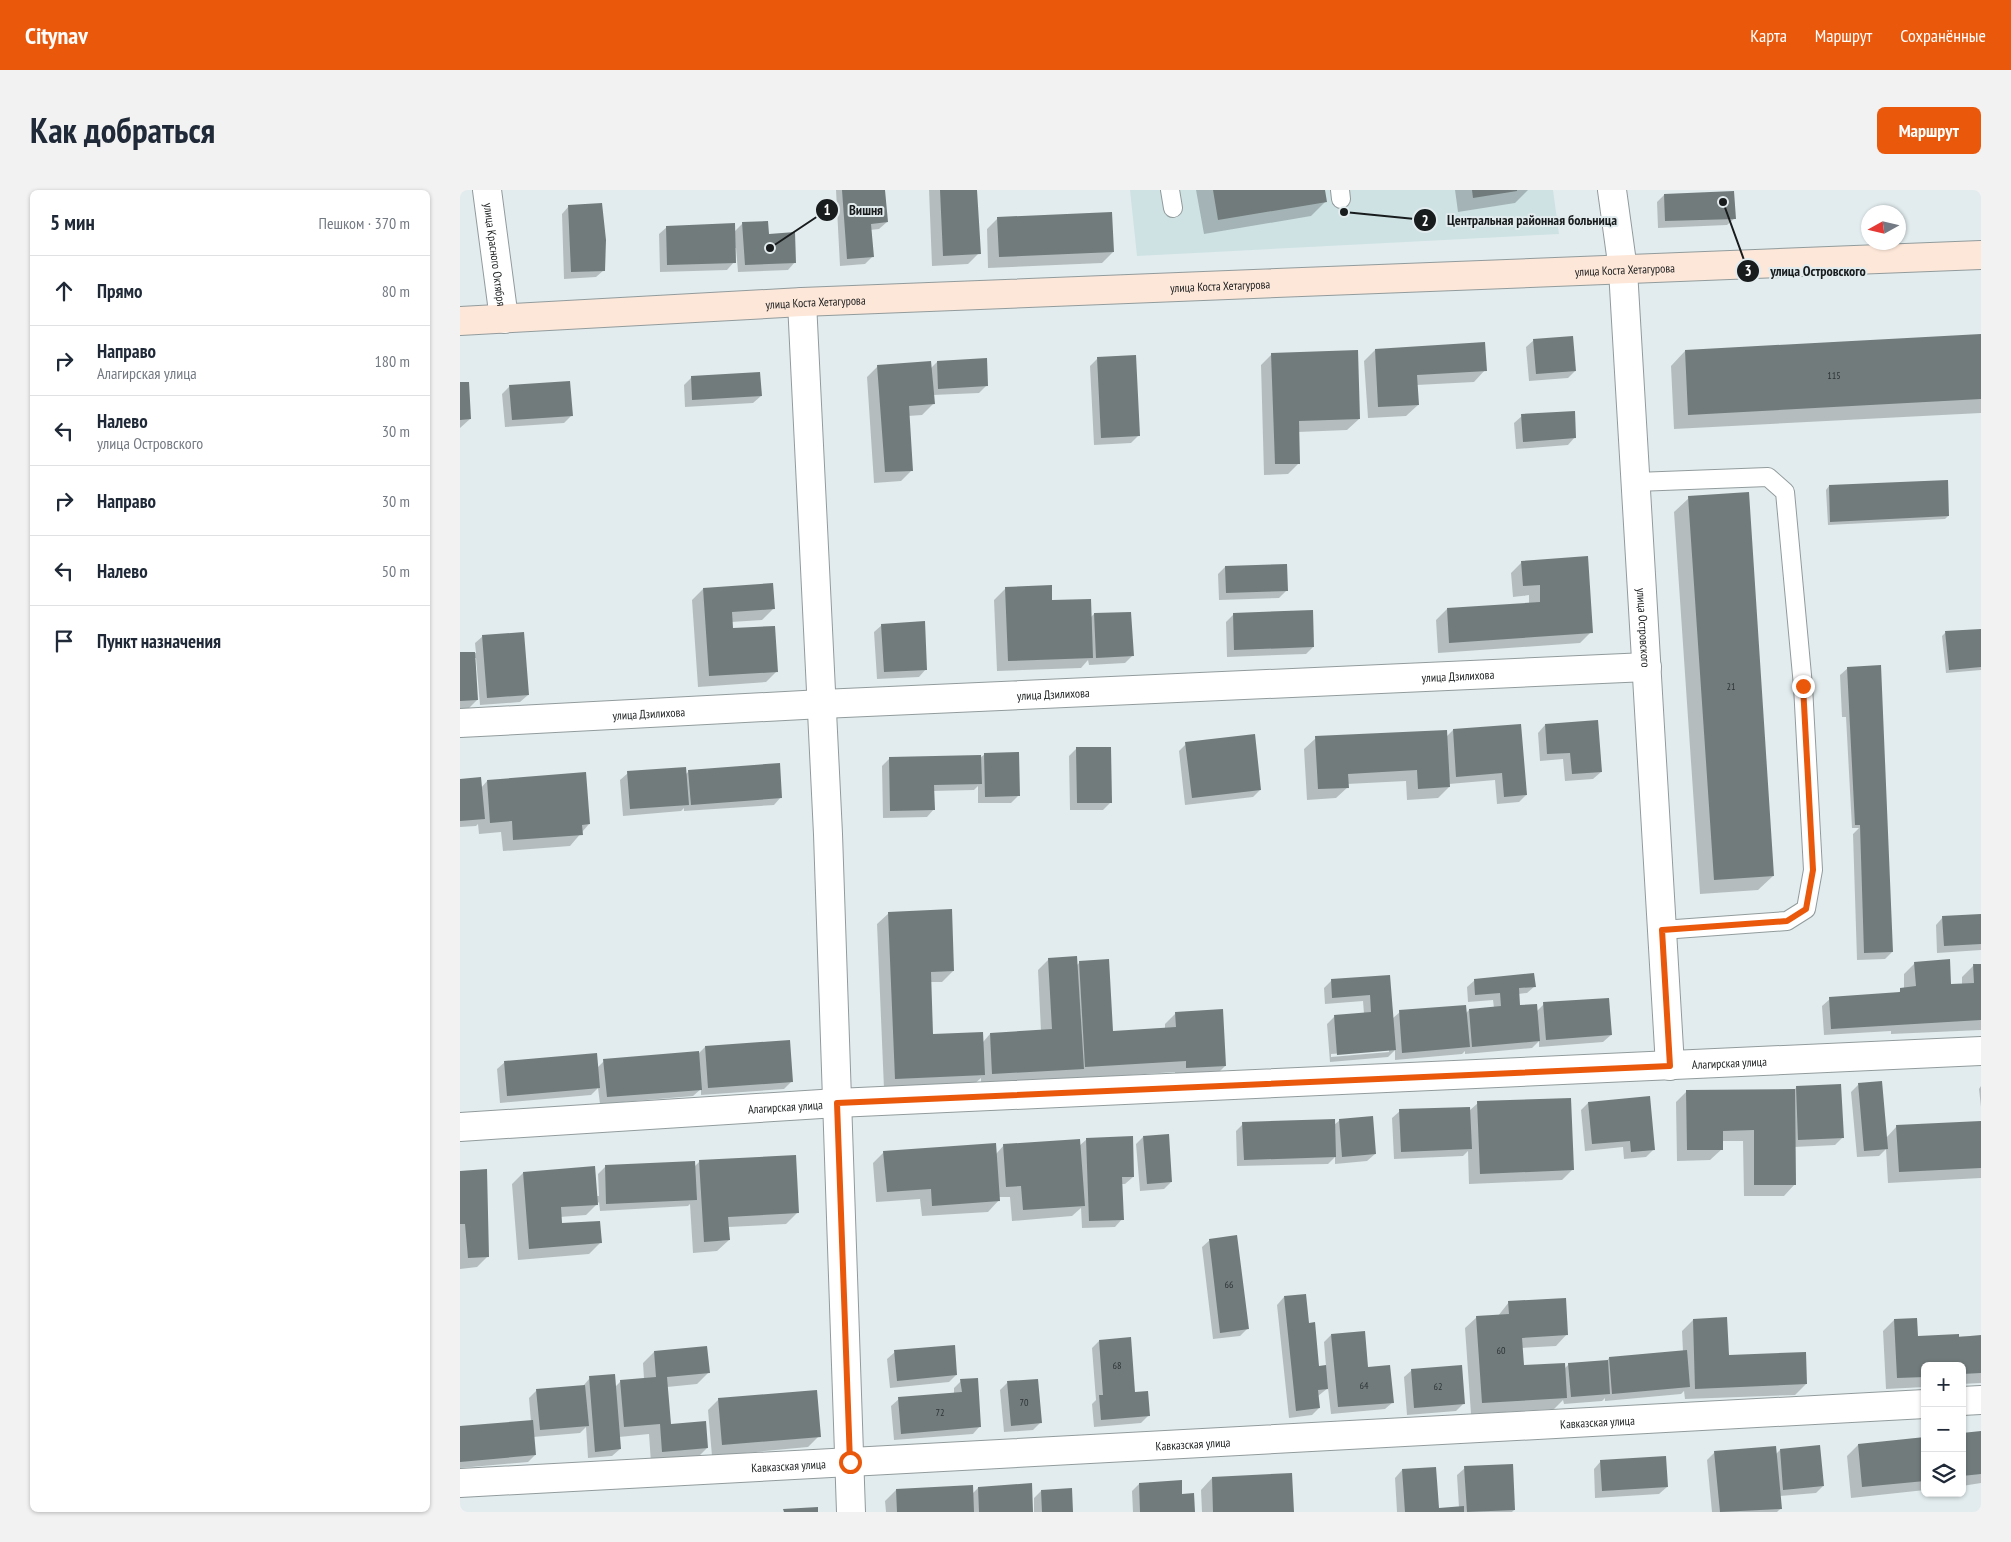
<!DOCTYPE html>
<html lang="ru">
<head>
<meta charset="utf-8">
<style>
  body { margin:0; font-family:"PT Sans Narrow",sans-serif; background:#f2f2f3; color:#1f2937 }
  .controls { position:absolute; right:15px; bottom:15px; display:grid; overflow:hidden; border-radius:8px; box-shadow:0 1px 4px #0004 }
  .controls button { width:45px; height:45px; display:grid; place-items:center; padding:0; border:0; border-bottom:1px solid #e0e1e3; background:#fff; color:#1f2937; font:25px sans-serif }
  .compass { position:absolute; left:1401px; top:15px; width:45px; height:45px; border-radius:50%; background:#fff; box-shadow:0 1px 4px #0004; rotate:262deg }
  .stop { position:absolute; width:15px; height:15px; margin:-11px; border:4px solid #ea580c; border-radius:50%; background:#fff }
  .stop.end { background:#ea580c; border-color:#fff; box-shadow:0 1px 5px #0008 }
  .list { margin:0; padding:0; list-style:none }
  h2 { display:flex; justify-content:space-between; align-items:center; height:65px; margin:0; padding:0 20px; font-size:21px }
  h2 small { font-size:16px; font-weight:400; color:#747a83 }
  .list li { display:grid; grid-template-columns:32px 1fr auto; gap:15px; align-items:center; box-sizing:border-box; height:70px; padding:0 20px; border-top:1px solid #e0e1e3 }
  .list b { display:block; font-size:19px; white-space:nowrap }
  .list p { margin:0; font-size:16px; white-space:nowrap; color:#747a83 }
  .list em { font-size:16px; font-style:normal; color:#747a83 }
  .icon { flex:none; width:28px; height:28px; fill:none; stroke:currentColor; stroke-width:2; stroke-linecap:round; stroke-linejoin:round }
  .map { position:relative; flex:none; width:1521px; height:1322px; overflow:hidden; border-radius:8px }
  header { display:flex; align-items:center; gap:30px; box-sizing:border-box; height:70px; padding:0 25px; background:#ea580c; color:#fff }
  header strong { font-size:24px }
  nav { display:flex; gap:28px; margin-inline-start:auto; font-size:18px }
  .intro { display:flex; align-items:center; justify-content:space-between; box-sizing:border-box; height:120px; padding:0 30px }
  h1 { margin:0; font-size:35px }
  .button { padding:12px 22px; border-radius:8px; background:#ea580c; color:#fff; font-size:18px; font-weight:700 }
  main { display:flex; gap:30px; padding:0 30px }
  aside { flex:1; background:#fff; border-radius:8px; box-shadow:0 1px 4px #0004 }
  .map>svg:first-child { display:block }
</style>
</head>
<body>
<header>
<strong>Citynav</strong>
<nav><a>Карта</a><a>Маршрут</a><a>Сохранённые</a></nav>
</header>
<div class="intro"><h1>Как добраться</h1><a class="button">Маршрут</a></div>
<main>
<aside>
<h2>5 мин<small>Пешком · 370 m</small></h2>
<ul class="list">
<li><svg class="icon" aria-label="ahead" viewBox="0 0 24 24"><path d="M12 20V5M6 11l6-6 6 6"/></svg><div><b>Прямо</b></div><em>80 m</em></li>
<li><svg class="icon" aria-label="right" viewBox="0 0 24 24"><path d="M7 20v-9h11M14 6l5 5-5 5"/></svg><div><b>Направо</b><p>Алагирская улица</p></div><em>180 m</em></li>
<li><svg class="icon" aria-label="left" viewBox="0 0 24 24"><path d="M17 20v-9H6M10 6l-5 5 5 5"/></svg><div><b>Налево</b><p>улица Островского</p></div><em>30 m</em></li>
<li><svg class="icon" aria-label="right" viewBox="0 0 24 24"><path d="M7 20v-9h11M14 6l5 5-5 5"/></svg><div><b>Направо</b></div><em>30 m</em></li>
<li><svg class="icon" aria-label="left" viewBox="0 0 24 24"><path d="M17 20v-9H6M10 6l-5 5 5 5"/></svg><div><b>Налево</b></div><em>50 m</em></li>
<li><svg class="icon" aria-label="arrive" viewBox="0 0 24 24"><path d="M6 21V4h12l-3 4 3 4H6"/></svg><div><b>Пункт назначения</b></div></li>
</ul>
</aside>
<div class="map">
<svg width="1521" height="1322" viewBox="0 0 1521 1322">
  <rect width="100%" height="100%" fill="#e2ecee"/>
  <path fill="#cee2e4" d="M670,0H1093L1099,44L677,66Z"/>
  <path fill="#0003" fill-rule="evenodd" d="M376,0H424L427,32L419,39L410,40L412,67L405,74L380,76Z
    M469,0H516L519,63L508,74L472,76Z
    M736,0H863L865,12L851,26L744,44Z
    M995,0H1068L1055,13L998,22Z
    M1204,5L1275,28L1267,35L1198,38L1197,12Z
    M109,16L144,80L136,87L104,89L102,24Z
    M538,28L653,62L642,73L528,78L527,39Z
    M283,33L308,45L335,72L328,80L278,82L276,58H274V72L267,80L200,82L199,44L207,37L274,42Z
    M1521,145V223L1214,239L1211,176L1225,161Z
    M1074,150L1115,181L1108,188L1069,191L1066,157Z
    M915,160L1025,180L1014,192L957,195L958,215L946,226L908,228L904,171Z
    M812,164L899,229L887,240L838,242L839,273L828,284L804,285L801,175Z
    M637,169L679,245L671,253L634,255L630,176Z
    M477,172L527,195L519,203L473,205V214L462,225L448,226L452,280L441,291L414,293L407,187L418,176L471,178Z
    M232,187L301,206L293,213L225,217L224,195Z
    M0,193L10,229L0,238Z
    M50,196L111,226L104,233L45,237L42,204Z
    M1062,226L1115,247L1108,255L1056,259L1054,233Z
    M1369,296L1488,326L1485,329L1368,335L1366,300Z
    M1229,308L1313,686L1298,700L1240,704L1214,322Z
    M1062,372L1131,442L1120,453L978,463L976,430L987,419L1069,414V405L1053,407L1051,383Z
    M765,377L826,401L819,408L759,410L758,384Z
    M546,398L591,412L630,428L634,424L672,466L665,473L629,475L628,470L621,478L537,481L534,410Z
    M243,399L313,419L302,430L271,432L272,440L317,481L306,492L238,497L232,410Z
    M774,424L853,457L846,464L767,467L766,432Z
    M422,435L466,479L459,487L417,489L414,442Z
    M1521,440V480L1486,483L1482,446L1485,443Z
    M23,446L68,505L60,512L20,515L16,468H14L17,510L6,521H0V464L16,463L15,453Z
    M1388,478L1432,762L1425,769L1397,770L1393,644L1399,638H1392L1386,527H1382L1380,485Z
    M1060,535L1066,605L1059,612L1037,614L1035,590L989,594V597L978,608L947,610L946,591L887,594L888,597L876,608L847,610L844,559L856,548L986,547L993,540Z
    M1085,535L1141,582L1133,589L1105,591L1103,569L1080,571L1078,543Z
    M726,554L800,600L793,607L725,615L719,561Z
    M617,558L651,612L643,620H610L609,566Z
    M525,564L559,605L551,613H518V596L514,600L473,601L474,619L467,627L423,628L422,576L430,568H520Z
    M229,581L321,607L314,615L224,621V618L221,621L163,626L160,590L168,583L226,584Z
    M0,590L21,598L27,591L129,634L110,656L43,661L41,642L19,644L18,634L16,636L0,637Z
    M429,723L493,781L482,792H470L472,846L523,852L530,844L581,841L578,780L589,769L617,775L620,772L652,842L705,839V834L716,823L765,876L754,887L715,889V882L521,895V888L512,896L424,899L417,734Z
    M1521,725V760L1477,763L1476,735L1483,727Z
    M1455,773L1490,795H1502V787L1513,776H1521V840L1431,844V841L1364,845L1362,816L1370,809L1436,804L1444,799V784Z
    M929,786L933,828L940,822L1006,823L1009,820L1034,818L1033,810L1008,812L1007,797L1015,790L1075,796L1067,803L1058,804L1059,817L1077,821L1084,814L1151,845L1143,852L1079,857V851L1072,858L1005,864V861L1002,864L935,870V860L928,867L870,872L867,834L874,827L904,824L903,811L865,814L864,798L871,791ZM929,860V862L871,867V864Z
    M245,857L332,891L324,899L241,905V899L233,906L140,914L138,898L131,905L40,913L37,879L45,872L137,878L144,871L238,864Z
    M1398,895L1426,948L1437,936L1521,932V988L1428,993L1426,959L1419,966L1397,967L1391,902Z
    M1521,896V917L1519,899Z
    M1337,897L1382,948L1375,955L1334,957L1335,994L1324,1006H1284L1283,951H1262V959L1250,970L1217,971L1216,912L1227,901L1334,900Z
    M1018,913L1113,979L1102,990L1009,994L1008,961L1003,966L934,969L932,928L940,921H1009Z
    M1128,913L1193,960L1186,967L1164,969L1163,957L1125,961L1121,920Z
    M880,930L915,964L907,971L875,974V967L868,974L777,976L776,941L783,934L874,935Z
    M683,947L711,992L704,999L680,1001L676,954Z
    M627,949L673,987L665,994H661L662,1029L655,1037L622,1038L621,1018L612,1026L552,1031L550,1007H539V1010L528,1022L462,1026L460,1009L416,1012L413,973L424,962L536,964L544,955L619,956Z
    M239,972L338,1022L326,1034L268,1037L269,1050L257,1061L233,1063L230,1014L228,1016L140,1021L139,1012L126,1025L100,1027L101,1035L140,1053L129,1064L58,1070L52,994L63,983L136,1006H139L138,984L145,977H234Z
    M26,980L28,1066L17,1077L0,1079V982Z
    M750,1050L787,1139L780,1146L753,1149L742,1057Z
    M824,1107L848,1135L858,1177L866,1176L864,1152L871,1145L907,1178L933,1212L925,1219L871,1224L868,1198L858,1206L859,1218L852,1225L829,1228L817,1115Z
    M1049,1112L1107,1144L1096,1156L1061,1158L1063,1177L1104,1179L1109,1174L1146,1172L1149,1168L1223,1162L1222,1141L1233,1130L1268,1167L1346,1194L1335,1205L1225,1209L1224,1201L1221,1204L1145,1211V1208L1142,1211L1104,1214L1103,1210L1094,1219L1011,1224L1005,1138L1017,1127L1038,1126Z
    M1456,1129L1457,1147L1521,1146V1193L1502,1194V1176H1465V1197L1426,1199L1423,1141L1434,1130Z
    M639,1151L689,1225L681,1233L634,1237L632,1214L636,1210L632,1158Z
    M194,1162L248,1183L237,1194L207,1197L210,1235L247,1258L236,1269L191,1273L189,1244L159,1247L160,1259L152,1266L128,1268L126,1237L120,1243L73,1247L75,1265L68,1272L0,1278V1237L71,1232L69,1208L77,1200L123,1196L130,1188L155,1197L161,1191L184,1189L183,1173Z
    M435,1162L496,1185L489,1192L430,1198L427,1169Z
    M952,1180L1003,1214L996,1221L947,1225L944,1187Z
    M501,1191L520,1236L513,1244L434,1250L431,1216L439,1209L494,1204V1198Z
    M547,1193L581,1232L573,1240L544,1242L540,1200Z
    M259,1209L359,1246L348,1257L252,1266L248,1220Z
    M1521,1242V1293L1502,1296V1245Z
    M1465,1249V1300L1391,1308L1387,1266L1398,1255Z
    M1320,1260L1363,1296L1356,1303L1320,1306L1321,1318L1317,1322H1252L1247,1270L1255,1262L1316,1264Z
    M1141,1271L1207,1297L1199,1304L1135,1308L1134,1279Z
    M1005,1278L1054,1320L1052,1322H937L935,1288L942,1280L978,1319L999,1318L997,1285Z
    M752,1288L833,1322H742L741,1300Z
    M679,1294L721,1305L734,1322H673L672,1301Z
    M518,1298L572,1322H574V1308L581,1301L611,1322H426L425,1311L436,1300L512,1304Z"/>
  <path fill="#717b7c" d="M382,0H425L428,32L411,34L414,67L387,69Z
    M480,0H517L521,64L483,66Z
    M753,0H865L867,12L758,30Z
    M1012,0H1057V1L1013,8Z
    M1274,1L1276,29L1205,31L1204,4Z
    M142,13L146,50L145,81L111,82L108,15Z
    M652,22L654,62L539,67L537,27Z
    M308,31L309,44L335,42L336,73L285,75L282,32Z
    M275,33L276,73L207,75L206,36Z
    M1521,144V209L1228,225L1225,160Z
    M1113,146L1116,181L1076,184L1073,149Z
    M1025,152L1027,181L957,185L959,215L918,217L915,159Z
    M898,160L900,229L839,231L840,274H815L811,163Z
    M676,165L680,246L641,248L637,167Z
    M527,168L528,196L478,199L477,171Z
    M471,171L475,214L449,216L453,281L425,282L417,175Z
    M300,182L302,206L232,210L231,186Z
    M110,191L113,226L52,230L49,195Z
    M0,192H9L11,229L0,230Z
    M1115,221L1116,248L1063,252L1061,224Z
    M1488,290L1489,326L1370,332L1369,295Z
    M1289,302L1314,686L1254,690L1228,306Z
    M1128,366L1133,443L989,453L987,418L1080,412V395L1063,396L1061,371Z
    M827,374L828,401L766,403L765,376Z
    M313,393L315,419L272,422L273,438L315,436L318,482L249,486L243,398Z
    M592,395V410L631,409L633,468L548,471L545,397Z
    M853,420L854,457L774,460L773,423Z
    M671,422L674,466L636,468L634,423Z
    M465,431L467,480L424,482L421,434Z
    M1521,439V477L1489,480L1485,441Z
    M64,442L69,505L27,508L22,445Z
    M0,462H15L18,510L0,511Z
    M1421,475L1433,762L1404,763L1400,635H1395L1387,477Z
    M1138,530L1142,582L1112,584L1110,563L1087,564L1085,534Z
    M1061,534L1067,605L1044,607L1042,583L996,587L993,539Z
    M987,540L990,597L958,599L957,580L888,584L889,598L858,599L855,546Z
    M795,544L801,600L732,608L725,552Z
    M616,557H651L652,613H617Z
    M559,562L560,606L525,607L524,563Z
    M521,565L522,594L474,595L475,620L430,621L429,567Z
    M320,573L322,608L231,615L228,580Z
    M226,577L229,615L170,619L167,581Z
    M126,582L130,634L122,635L123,645L53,650L52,631L30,633L27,590Z
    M21,587L25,629L0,631V589Z
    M492,719L494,781L471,782L473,844L523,842L525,885L435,889L428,722Z
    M1521,724V754L1484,756L1482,726Z
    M617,766L624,879L532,884L530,843L592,839L588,768Z
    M649,769L653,841L716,837L715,822L763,819L766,876L726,878V871L625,877L619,771Z
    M1490,769L1491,794L1514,793L1513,774H1521V830L1371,839L1369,807L1440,802V798L1456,796L1454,772Z
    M1074,783L1076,797L1059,798L1060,815L1077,814L1080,851L1012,857L1009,819L1041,816L1040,803L1015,805L1014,789Z
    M930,785L936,860L877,865L874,825L911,822L910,805L872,808L871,789Z
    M1149,808L1152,845L1086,850L1083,812Z
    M1006,815L1010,857L942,863L939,820Z
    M330,850L333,892L248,898L245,856Z
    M239,861L242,900L147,907L143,869Z
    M137,863L140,898L47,906L44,871Z
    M1422,891L1428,959L1404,961L1398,893Z
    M1381,894L1384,948L1338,950L1336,896Z
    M1335,899L1336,995H1294V940L1263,941V960H1227L1226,900Z
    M1190,906L1195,960L1171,962L1170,951L1132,954L1128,912Z
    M1111,908L1114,980L1020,984L1017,911Z
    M1010,917L1012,959L941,962L939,919Z
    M913,926L916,964L882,967L879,929Z
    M875,929L876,967L784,970L782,932Z
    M1521,931V978L1439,982L1436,935Z
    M709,944L712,992L687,994L683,946Z
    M673,946L674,987H662L664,1030L629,1031L626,948Z
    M620,949L625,1016L563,1020L561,996L546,997L543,954Z
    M536,953L540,1011L472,1016L471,999L427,1002L423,961Z
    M336,965L339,1023L268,1027L270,1050L244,1052L239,970Z
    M235,971L237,1010L146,1014L145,975Z
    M135,976L138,1015L101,1017L102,1033L140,1031L142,1053L69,1059L63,982Z
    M27,979L29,1067L8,1068L5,1034H0V981Z
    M777,1045L789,1139L760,1143L749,1049Z
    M846,1104L849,1133L855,1132L859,1176L866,1175L868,1199L858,1200L860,1218L836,1221L824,1106Z
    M1106,1108L1108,1145L1062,1148L1064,1175L1105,1173L1107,1208L1022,1213L1016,1126L1049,1124L1048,1111Z
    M1267,1127L1269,1165L1346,1162L1347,1194L1235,1199L1233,1129Z
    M1457,1128L1458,1146L1499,1144V1147L1521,1145V1183L1502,1184V1176H1465V1187L1437,1188L1434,1129Z
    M905,1141L908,1177L930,1175L934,1213L878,1217L871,1144Z
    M671,1147L675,1202L688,1201L690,1226L641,1230L639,1205H643L639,1150Z
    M495,1155L497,1185L437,1191L434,1160Z
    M247,1156L250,1183L207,1187L211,1234L246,1231L248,1258L202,1262L200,1234L164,1237L160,1190L196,1187L194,1161Z
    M1227,1160L1230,1197L1152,1204L1149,1167Z
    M1148,1170L1150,1204L1111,1207L1108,1173Z
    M1002,1175L1005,1214L954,1218L951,1179Z
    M155,1184L161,1259L135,1262L129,1186Z
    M518,1188L521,1237L441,1244L438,1207L502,1202L500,1189Z
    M578,1189L582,1233L551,1236L547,1191Z
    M125,1195L129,1236L80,1240L76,1199Z
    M357,1200L361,1247L262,1255L258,1208Z
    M73,1230L76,1265L0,1272V1236Z
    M1521,1241V1284L1502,1286V1243Z
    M1465,1247V1291L1402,1297L1398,1254Z
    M1360,1255L1364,1296L1323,1300L1320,1259Z
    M1316,1256L1322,1319L1260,1322L1254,1261Z
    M1206,1266L1208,1297L1142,1301L1140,1270Z
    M1053,1274L1055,1320L1007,1322L1004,1276Z
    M976,1277L979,1318L1004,1316V1322H945L942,1279Z
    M832,1283L834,1322H753L752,1287Z
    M722,1290V1304L734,1303L735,1322H680L679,1293Z
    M572,1293L573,1322H519L518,1297Z
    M513,1295L514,1322H437L436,1299Z
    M612,1298L613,1322H582L581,1300Z
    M358,1317V1322H324L323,1319Z"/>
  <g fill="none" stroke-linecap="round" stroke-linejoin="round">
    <g stroke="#929b9c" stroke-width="20">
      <path id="service" d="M710,0L713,18
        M880,0L881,9
        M1176,292L1308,287L1325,302L1343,496L1353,680L1346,719L1327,731L1202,740"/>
    </g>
    <g stroke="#929b9c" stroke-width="30">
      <g id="minor">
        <path id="s1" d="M27,0L44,129"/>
        <path id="s2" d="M1152,0L1163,80L1210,876"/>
        <path d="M342,112L368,644L391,1322"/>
        <path id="s3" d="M0,533L362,514L1187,477"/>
        <path id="s4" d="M0,937L377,913L1521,861"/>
        <path d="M1502,1211L1521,1210"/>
        <path id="s5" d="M0,1293L1465,1214"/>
      </g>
    </g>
    <g stroke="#929b9c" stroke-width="30">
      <g id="secondary">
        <path id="s6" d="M0,131L342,112L1521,65"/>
      </g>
    </g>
    <use href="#service" stroke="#fff" stroke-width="18"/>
    <use href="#minor" stroke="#fff" stroke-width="28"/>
    <use href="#secondary" stroke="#fde7d9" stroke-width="28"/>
  </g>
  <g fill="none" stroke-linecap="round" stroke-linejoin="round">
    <path stroke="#ea580c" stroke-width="6" d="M390,1272L377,913L1210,876L1202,740L1327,731L1346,719L1353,680L1343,496"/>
  </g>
  <g text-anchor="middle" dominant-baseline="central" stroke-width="4" stroke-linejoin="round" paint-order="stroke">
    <g font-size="10" fill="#2f3435">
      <text x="1374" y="185">115</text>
      <text x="1271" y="496">21</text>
      <text x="769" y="1094">66</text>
      <text x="1041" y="1160">60</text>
      <text x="657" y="1175">68</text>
      <text x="904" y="1195">64</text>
      <text x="978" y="1196">62</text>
      <text x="564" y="1212">70</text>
      <text x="480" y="1222">72</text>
    </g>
    <g font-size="12" fill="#191c1d" stroke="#e2ecee">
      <text stroke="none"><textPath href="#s1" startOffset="65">улица Красного Октября</textPath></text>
      <text stroke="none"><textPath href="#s6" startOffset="1166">улица Коста Хетагурова</textPath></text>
      <text stroke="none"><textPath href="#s6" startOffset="761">улица Коста Хетагурова</textPath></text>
      <text stroke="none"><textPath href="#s6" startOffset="356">улица Коста Хетагурова</textPath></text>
      <text stroke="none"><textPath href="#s2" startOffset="439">улица Островского</textPath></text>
      <text stroke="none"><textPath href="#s3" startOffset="999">улица Дзилихова</textPath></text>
      <text stroke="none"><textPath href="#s3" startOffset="594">улица Дзилихова</textPath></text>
      <text stroke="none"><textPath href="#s3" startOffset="189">улица Дзилихова</textPath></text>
      <text stroke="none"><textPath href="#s4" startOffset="1271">Алагирская улица</textPath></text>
      <text stroke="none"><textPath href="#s4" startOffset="326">Алагирская улица</textPath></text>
      <text stroke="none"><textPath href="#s5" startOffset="1139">Кавказская улица</textPath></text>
      <text stroke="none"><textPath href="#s5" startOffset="734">Кавказская улица</textPath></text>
      <text stroke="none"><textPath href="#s5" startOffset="329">Кавказская улица</textPath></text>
    </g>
  </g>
  <path fill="none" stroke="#191c1d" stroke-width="2" d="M310 58L367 20M884 22L965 30M1263 12L1288 81"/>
  <g fill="#191c1d" stroke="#e2ecee" stroke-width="2">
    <circle cx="310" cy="58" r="5"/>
    <circle cx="884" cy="22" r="5"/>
    <circle cx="1263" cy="12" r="5"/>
    <circle cx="367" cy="20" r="12"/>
    <circle cx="965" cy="30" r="12"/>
    <circle cx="1288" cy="81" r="12"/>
  </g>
  <g font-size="15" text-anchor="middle" font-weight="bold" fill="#fff">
    <text x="367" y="25">1</text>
    <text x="965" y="36">2</text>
    <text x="1288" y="86">3</text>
  </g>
  <g font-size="14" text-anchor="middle" font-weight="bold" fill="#191c1d" stroke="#e2ecee" stroke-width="4" stroke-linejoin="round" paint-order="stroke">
    <text x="406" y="25">Вишня</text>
    <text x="1072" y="35">Центральная районная больница</text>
    <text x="1358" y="86">улица Островского</text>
  </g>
</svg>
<div class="controls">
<button>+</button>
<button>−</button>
<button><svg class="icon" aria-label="layers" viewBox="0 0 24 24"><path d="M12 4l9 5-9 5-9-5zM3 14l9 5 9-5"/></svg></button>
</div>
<svg class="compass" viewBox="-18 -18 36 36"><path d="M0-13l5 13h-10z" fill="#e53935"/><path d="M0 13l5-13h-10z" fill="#747a83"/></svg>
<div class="stop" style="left:390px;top:1272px"></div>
<div class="stop end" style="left:1343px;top:496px"></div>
</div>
</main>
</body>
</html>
